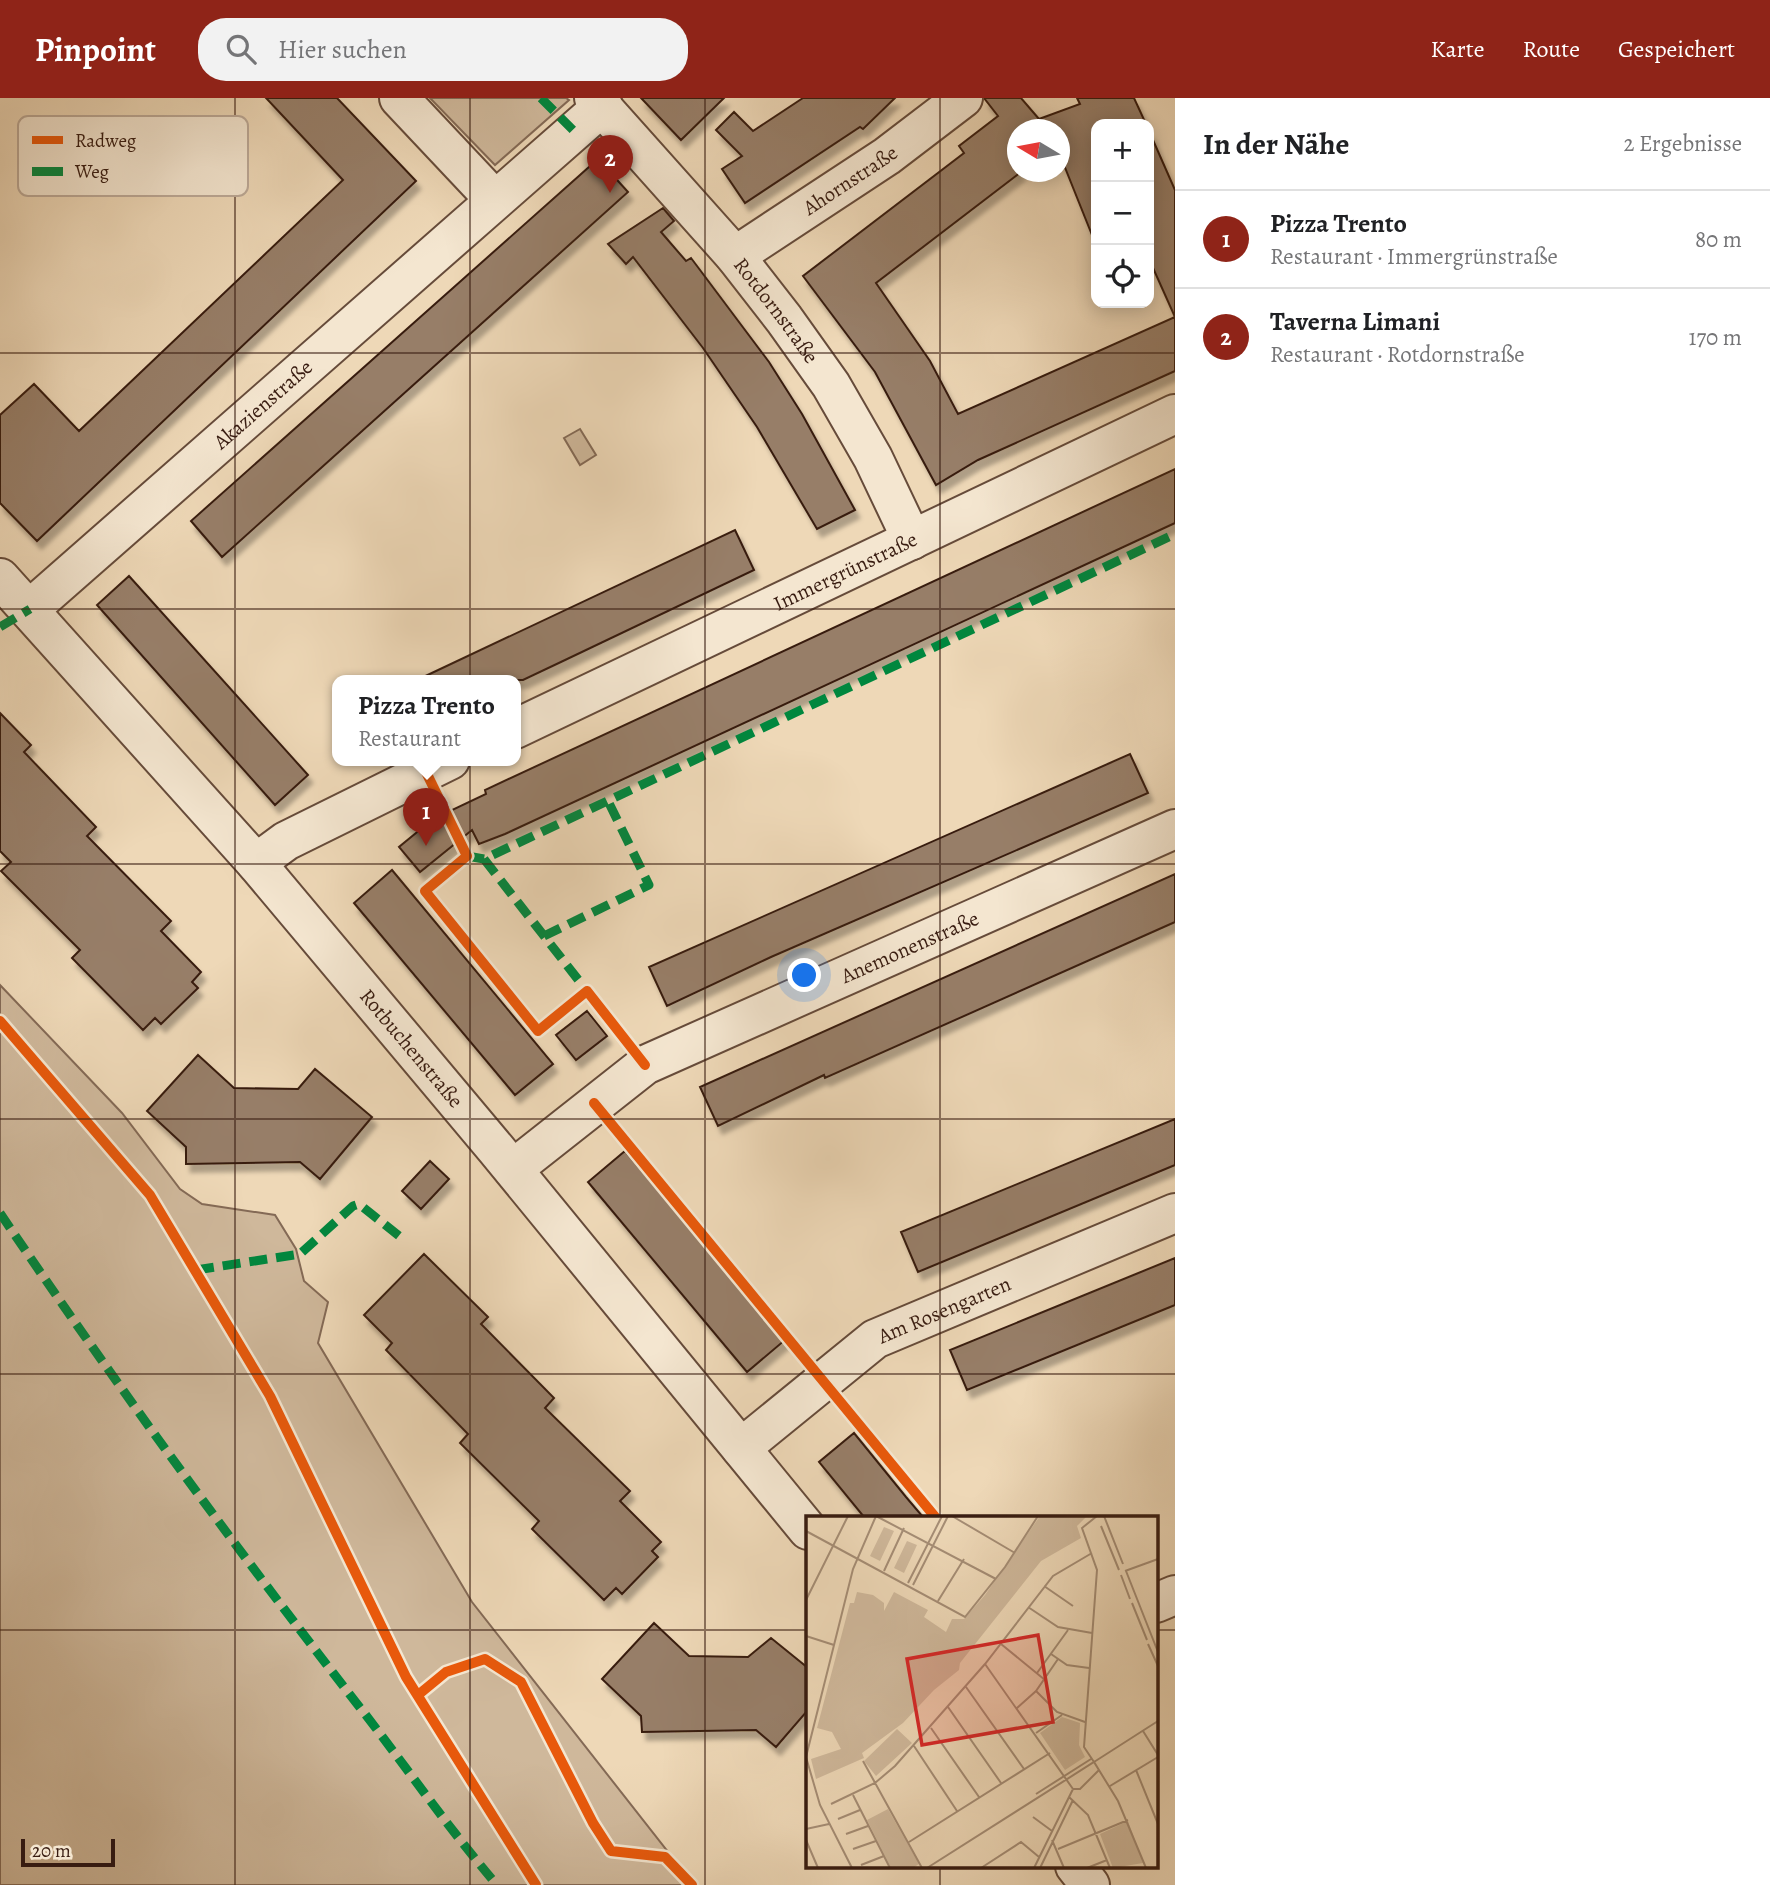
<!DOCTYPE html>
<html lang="de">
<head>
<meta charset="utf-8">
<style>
  body { margin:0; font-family:Alegreya,serif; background:#f2f2f2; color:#202124 }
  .controls { position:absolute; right:21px; top:21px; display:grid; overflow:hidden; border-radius:14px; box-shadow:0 4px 18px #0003 }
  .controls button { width:63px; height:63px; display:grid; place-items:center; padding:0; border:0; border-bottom:2px solid #e0e0e0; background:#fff; color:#202124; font:35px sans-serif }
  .compass { position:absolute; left:1007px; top:21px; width:63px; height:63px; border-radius:50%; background:#fff; box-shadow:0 4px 18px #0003; rotate:280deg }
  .scale { position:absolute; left:21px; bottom:18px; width:94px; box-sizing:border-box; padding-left:7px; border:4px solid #381c11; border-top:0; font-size:19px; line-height:24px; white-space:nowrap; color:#381c11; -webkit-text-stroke:5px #f4e6d0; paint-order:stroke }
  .you { position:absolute; left:805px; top:878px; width:24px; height:24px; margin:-18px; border:5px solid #fff; border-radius:50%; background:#1a73e8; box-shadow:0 0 0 10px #1a73e833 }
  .badge { display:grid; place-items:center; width:46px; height:46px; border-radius:50%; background:#8f2418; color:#fff; font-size:23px; font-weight:700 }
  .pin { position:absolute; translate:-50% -58px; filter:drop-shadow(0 2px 4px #0008) }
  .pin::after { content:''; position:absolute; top:37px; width:24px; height:21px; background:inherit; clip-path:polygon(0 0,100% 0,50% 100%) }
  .popup { position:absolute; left:332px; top:577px; width:189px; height:91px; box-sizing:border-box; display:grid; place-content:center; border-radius:14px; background:#fff; filter:drop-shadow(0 2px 5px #0005); font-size:23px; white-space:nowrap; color:#757577 }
  .popup b { font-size:26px; color:#202124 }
  .popup::after { content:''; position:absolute; left:50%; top:100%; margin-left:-14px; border:14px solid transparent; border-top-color:#fff }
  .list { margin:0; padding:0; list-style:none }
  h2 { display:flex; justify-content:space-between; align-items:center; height:91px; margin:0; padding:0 28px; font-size:30px }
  h2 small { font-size:23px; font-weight:400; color:#757577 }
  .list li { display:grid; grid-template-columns:46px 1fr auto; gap:21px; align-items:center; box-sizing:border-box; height:98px; padding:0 28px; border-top:2px solid #e0e0e0 }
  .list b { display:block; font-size:26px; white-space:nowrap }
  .list p { margin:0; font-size:23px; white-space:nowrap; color:#757577 }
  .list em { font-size:23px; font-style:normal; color:#757577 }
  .icon { flex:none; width:38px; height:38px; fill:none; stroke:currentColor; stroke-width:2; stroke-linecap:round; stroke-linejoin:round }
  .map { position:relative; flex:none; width:1175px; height:1787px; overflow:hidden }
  header { display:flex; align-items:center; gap:42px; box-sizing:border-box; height:98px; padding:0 35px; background:#8f2418; color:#fff }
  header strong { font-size:33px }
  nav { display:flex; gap:38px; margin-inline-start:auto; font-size:24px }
  .search { width:490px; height:63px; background:#f2f2f2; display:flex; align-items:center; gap:18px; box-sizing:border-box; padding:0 24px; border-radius:28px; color:#757577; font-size:26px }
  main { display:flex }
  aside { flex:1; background:#fff }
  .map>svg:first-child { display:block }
</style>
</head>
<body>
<header>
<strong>Pinpoint</strong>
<div class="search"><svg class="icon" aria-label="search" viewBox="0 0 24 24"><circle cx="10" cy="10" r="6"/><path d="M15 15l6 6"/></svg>Hier suchen</div>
<nav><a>Karte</a><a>Route</a><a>Gespeichert</a></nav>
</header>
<main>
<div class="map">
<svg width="1175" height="1787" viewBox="0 0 1175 1787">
  <defs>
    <filter id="shadow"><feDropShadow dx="4.5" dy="8" stdDeviation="2" flood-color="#0004"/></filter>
  </defs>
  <rect width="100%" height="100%" fill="#eed8b7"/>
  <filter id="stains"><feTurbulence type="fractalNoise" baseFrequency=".00286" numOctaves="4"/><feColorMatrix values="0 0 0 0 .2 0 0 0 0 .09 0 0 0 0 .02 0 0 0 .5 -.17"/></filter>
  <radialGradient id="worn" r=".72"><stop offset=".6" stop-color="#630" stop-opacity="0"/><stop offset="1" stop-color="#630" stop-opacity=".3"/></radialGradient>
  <path fill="#cfb89b" stroke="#846a56" stroke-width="2" d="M430,0H566L569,2L495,67Z
    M580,331L596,357L580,367L564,340Z
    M0,887L122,1015L180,1091L202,1106L275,1117L296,1151L304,1183L328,1204L318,1245L472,1504L694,1787H0Z"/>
  <path fill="#977e67" stroke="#381c11" stroke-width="2" filter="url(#shadow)" d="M266,0H337L416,83L37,443L0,405V317L34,286L79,333L343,82Z
    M641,0H724L681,42Z
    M803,0H895L863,31L860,29L745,105L722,71L742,58L716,32L734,14L753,33Z
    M984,0H1021L1039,21L1080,6L1077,0H1134L1146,26H1096V147L1060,57V32H1018V74H1021L876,185L930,263L958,316L1175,219L1149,161V33L1175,92V273L978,362L936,387L875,274L803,178L964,55L959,48L998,18Z
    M598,61L628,94L222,459L191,423Z
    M663,110L674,123L661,134L686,163L691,160L769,264L802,316L855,412L817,431L757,329L703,250L633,159L626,166L608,146Z
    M1175,371V425L505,736L479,746L472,732L420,774L399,749L433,721L486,696L485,692Z
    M735,432L754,472L563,563L523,582H417Z
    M129,478L308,677L275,707L97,507Z
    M0,615L31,647L24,654L96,729L87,738L171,823L161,833L201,874L192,884L198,890L161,926L155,920L143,932L72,860L80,852L1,773L11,764L0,753Z
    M1130,656L1148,695L771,859L667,908L649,869Z
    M392,772L553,966L515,997L354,805Z
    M1175,776V824L825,980L824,977L718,1028L700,989Z
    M587,913L607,938L576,962L556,937Z
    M198,957L234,990L298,991L315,971L372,1019L320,1081L300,1064L186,1066V1049L147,1013Z
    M1175,1021V1067L918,1174L901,1134Z
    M625,1053L785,1242L747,1274L588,1084Z
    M430,1063L449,1081L421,1111L402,1093Z
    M424,1156L488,1219L481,1226L554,1300L545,1310L630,1393L620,1403L661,1444L652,1453L658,1459L622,1496L616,1490L604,1502L532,1431L539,1423L460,1345L468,1336L386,1252L392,1245L364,1217Z
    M1175,1160V1207L967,1292L950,1252Z
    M854,1335L906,1399L923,1419H864L819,1364Z
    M654,1525L689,1558L748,1559L771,1540L808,1570V1612L776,1649L756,1632L642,1634L641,1618L602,1581Z"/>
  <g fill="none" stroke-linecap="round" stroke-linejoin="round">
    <g stroke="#664b3a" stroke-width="42">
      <g id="minor">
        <path d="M399,0L495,102"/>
        <path id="s1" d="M594,0L735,158L784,221L831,287L873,360L912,442"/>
        <path id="s2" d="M735,158L887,58L963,0"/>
        <path id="s3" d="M0,480L256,765L496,1051L808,1432"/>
        <path id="s4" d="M30,511L603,8"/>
        <path id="s5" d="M515,631L1175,316"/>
        <path d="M256,765L286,743L450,662"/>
        <path id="s6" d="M513,1071L645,967L1175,731"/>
        <path id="s7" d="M741,1350L875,1241L1175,1115"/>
        <path d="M1156,1505L1175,1497"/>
        <path d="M1075,1768L1090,1787"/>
      </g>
    </g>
    <use href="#minor" stroke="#f4e6d0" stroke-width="38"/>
    <path stroke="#00873e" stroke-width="9" stroke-dasharray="18 9" stroke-linecap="butt" d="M541,0L574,33
      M0,529L30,511
      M467,758L484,761L1175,436
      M484,761L587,893
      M544,838L649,787L608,703
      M0,1115C116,1287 237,1452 365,1616C409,1673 450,1732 497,1787
      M196,1172L300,1156L353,1108L359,1106L403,1141"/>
    <g stroke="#f4e6d0" stroke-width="15">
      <path id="cycleway" d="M426,674L467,758L425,793L538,933L587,893L645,967
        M0,923L150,1097L270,1298L406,1579L536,1787
        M594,1005L936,1420
        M418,1597L446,1574L485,1561L521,1584L593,1725L611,1753L665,1759L692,1787"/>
    </g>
    <use href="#cycleway" stroke="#e8590c" stroke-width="10"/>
  </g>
  <path fill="none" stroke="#381c11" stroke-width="2" stroke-opacity="0.55" d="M235,0V1787M470,0V1787M705,0V1787M940,0V1420M0,255H1175M0,511H1175M0,766H1175M0,1021H1175M0,1276H1175M0,1532H808M1156,1532H1175M940,1768V1787"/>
  <g text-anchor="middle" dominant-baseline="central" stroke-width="6" stroke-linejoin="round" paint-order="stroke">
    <g font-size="21" fill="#381c11" stroke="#f4e6d0">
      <text stroke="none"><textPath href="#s2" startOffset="138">Ahornstraße</textPath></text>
      <text stroke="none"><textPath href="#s1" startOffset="280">Rotdornstraße</textPath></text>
      <text stroke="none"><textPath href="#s4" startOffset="310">Akazienstraße</textPath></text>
      <text stroke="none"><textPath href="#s5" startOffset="366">Immergrünstraße</textPath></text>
      <text stroke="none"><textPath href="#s6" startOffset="458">Anemonenstraße</textPath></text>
      <text stroke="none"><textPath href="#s3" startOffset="625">Rotbuchenstraße</textPath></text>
      <text stroke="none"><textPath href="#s7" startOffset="248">Am Rosengarten</textPath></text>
    </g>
  </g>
  <g transform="translate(806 1418)">
    <rect width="352" height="352" fill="#eed8b7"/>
    <path d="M234,0H281L271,10L275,22L235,45L154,147L153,154L128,174L97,207L56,237L58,242L10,263L5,243L35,233L26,216L11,212L44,87H48L51,76L67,79L78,87V95L88,76L122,94L118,101L140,116L146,103H158L179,79ZM78,11L88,15L74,45L64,40ZM101,25L111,29L98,57L88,52ZM256,201L274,207L273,229L279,241L259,254L234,217ZM91,213L106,227L70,260L58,245ZM82,293L113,348L107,352H85L61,304ZM322,305L337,347L307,352L294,318Z" fill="#cfb89b"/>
    <path fill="none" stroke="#a58d75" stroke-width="2" d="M146,0L209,37M291,0L276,12L291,54L278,231L288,246L352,205M298,0L317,48M295,10L313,54M0,15L159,101L199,51L232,0M78,55L98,12M319,55L352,43M320,55L352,136M315,59L324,83M102,67L136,0M107,69L142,0M238,70L267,90M0,84L42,0M132,85L158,43M326,87L341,124M222,91L252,111L286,117M0,120L28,129M195,128L239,164M342,128L352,150M245,138L261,149L283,152M179,148L267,273M231,157L262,114M160,171L218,253M230,175L251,196L279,206M142,191L195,267M211,192L230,175L252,143M125,212L173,281M337,215L352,239M230,217L256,199M108,230L151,295M57,245L116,352M330,254L352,308M304,270L352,241M267,273H274L293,254M230,278L285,243M47,279L84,352M263,281L282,299L304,352M25,288L69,267L89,250L179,148L247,60L286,37M227,301L246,315M32,303L54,294M0,313L23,308M40,318L62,310M0,324L12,352M246,324L258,352M103,326L244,237M47,333L70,325M252,333L322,304M55,349L78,340M46,352L14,289L0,241L47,53L70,0L190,63M121,352L288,246L312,285L340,352M175,352L215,326L233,341M228,352L267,273M234,352L267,284M281,352L301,344"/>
    <path fill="#d62828" fill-opacity="0.15" stroke="#d62828" stroke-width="3.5" d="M232,119L247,206L116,229L101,143Z"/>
    <rect width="352" height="352" fill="none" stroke="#381c11" stroke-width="3.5"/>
  </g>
  <rect x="18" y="18" width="230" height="80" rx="10" fill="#f4e6d0" stroke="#bca997" stroke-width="2"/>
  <rect x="32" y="38" width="31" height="8" fill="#e8590c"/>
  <rect x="32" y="69" width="31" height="9" fill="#00873e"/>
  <g font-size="19" fill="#381c11">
    <text x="75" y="49">Radweg</text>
    <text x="75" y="80">Weg</text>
  </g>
  <rect width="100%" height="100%" filter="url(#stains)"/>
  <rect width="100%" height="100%" fill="url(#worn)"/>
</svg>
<div class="controls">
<button>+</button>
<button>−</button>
<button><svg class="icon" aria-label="locate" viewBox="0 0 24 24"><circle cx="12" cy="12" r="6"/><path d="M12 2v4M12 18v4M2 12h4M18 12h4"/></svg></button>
</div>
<svg class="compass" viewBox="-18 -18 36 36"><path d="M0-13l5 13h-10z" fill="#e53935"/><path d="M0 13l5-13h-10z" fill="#757577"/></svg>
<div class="scale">20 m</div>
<div class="you"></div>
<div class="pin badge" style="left:426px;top:748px">1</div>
<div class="popup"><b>Pizza Trento</b>Restaurant</div>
<div class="pin badge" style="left:610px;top:95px">2</div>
</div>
<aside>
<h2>In der Nähe<small>2 Ergebnisse</small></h2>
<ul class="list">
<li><span class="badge">1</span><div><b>Pizza Trento</b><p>Restaurant · Immergrünstraße</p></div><em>80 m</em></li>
<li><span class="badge">2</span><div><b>Taverna Limani</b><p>Restaurant · Rotdornstraße</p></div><em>170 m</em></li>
</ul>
</aside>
</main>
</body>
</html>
